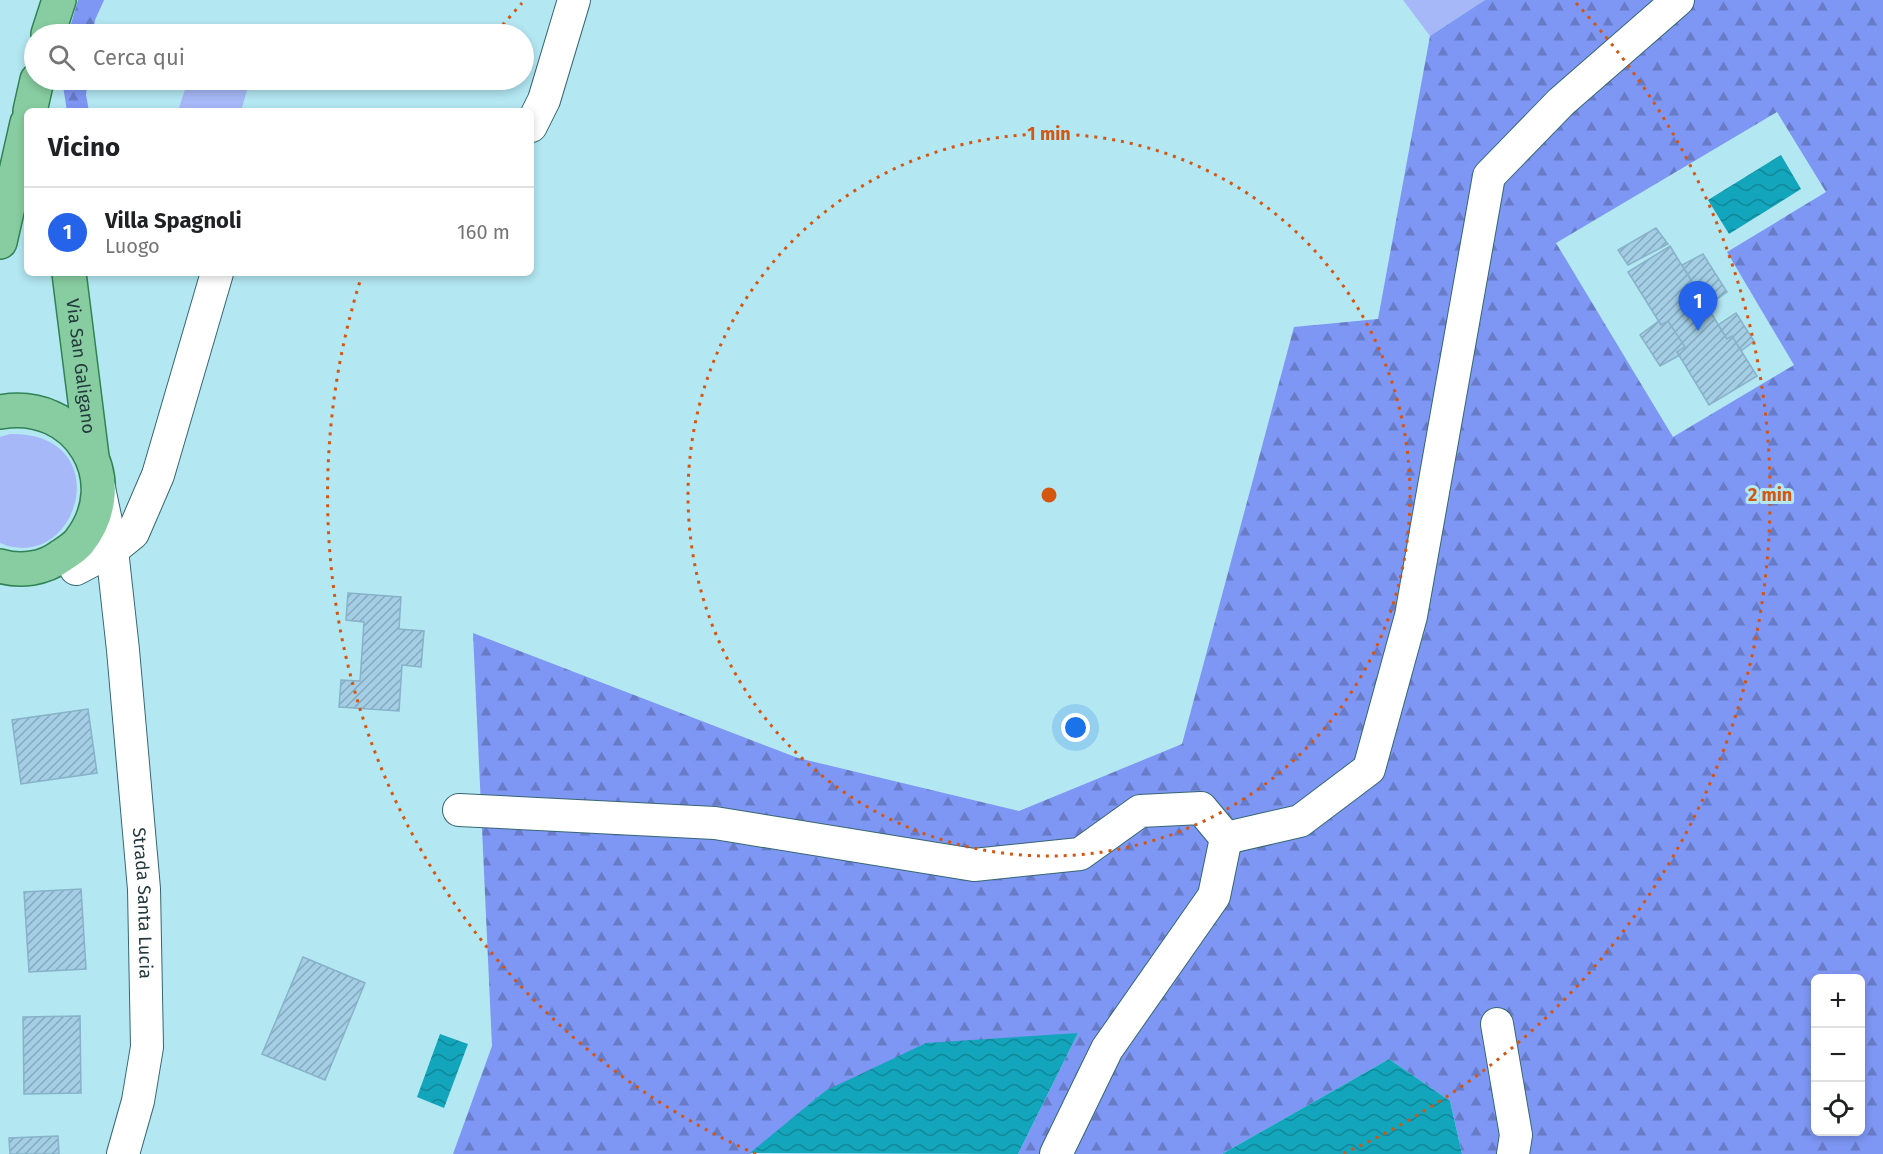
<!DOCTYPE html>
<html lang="it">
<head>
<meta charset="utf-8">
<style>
  body { margin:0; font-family:"Fira Sans",sans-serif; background:#f6f6f6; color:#202124 }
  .controls { position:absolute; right:18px; bottom:18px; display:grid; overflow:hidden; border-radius:9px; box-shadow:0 3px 9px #0003 }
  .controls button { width:54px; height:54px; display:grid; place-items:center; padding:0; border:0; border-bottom:2px solid #e0e0e0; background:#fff; color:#202124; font:30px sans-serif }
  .you { position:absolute; left:1076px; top:728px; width:21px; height:21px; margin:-15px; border:4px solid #fff; border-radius:50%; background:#1a73e8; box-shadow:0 0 0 9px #1a73e833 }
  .badge { display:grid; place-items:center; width:39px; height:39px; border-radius:50%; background:#2563eb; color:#fff; font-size:20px; font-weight:700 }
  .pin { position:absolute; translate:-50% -50px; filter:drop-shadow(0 2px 3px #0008) }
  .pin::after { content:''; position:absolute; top:32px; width:21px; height:18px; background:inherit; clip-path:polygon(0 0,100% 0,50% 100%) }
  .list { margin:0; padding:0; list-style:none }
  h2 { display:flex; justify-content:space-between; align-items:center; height:78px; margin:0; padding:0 24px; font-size:26px }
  h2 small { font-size:20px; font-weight:400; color:#757577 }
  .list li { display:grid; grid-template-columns:39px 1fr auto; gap:18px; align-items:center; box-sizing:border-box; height:90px; padding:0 24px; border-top:2px solid #e0e0e0 }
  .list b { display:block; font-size:22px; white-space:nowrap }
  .list p { margin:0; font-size:20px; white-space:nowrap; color:#757577 }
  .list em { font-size:20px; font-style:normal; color:#757577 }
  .icon { flex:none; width:33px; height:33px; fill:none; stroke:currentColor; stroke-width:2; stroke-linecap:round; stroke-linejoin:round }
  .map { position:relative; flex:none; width:1883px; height:1154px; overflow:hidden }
  .search { position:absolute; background:#fff; box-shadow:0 3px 9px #0003; left:24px; top:24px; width:510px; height:66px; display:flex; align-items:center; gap:15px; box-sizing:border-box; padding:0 21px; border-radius:33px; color:#757577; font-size:22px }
  .panel { position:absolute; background:#fff; box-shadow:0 3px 9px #0003; left:24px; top:108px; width:510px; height:168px; border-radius:9px }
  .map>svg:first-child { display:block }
</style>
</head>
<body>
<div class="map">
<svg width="1883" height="1154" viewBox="0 0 1883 1154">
  <defs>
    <pattern id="forest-firs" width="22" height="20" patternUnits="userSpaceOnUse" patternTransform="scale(1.5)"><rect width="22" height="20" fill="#7e96f4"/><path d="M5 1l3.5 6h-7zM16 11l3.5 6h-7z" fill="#677bc7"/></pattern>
    <pattern id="water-waves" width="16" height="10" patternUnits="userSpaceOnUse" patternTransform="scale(1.5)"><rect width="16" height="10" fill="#12a5bb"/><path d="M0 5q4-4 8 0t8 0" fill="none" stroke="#118799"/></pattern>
    <pattern id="building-hatch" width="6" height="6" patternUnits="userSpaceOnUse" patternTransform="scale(1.5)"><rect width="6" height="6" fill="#a3cee5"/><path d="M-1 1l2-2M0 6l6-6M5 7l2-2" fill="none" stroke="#85a8bb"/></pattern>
  </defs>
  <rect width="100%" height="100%" fill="#b3e7f2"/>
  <path fill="#a6b8f7" d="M1403,0H1485L1430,36Z
    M188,80H250L241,111H178Z
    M10,434C120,432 78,576 0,543V437Z"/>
  <path fill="url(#forest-firs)" fill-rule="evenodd" d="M78,0H104L95,20L93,34H68Z
    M1485,0H1883V1154H1462L1450,1101L1389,1059L1222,1154H1018L1078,1033L825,1091L750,1154H453L492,1046L473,633L798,758L1019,811L1182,744L1294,327L1378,319L1430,36ZM1777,112L1826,192L1727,252L1794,365L1673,437L1556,243ZM1816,978H1860V1132H1816Z
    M62,80H88L86,95L89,111H67Z"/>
  <path fill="url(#water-waves)" d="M1781,155L1801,189L1729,234L1708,200Z
    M1078,1033L1018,1154L750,1153L825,1091L926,1043Z
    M440,1034L468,1044L444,1108L417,1097Z
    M1389,1059L1450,1101L1462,1154H1222Z"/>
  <path fill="url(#building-hatch)" stroke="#87b2c8" stroke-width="1.5" d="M1656,228L1668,244L1628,265L1618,250Z
    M1670,246L1727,339L1732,336L1757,376L1709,405L1677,352L1685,347L1668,321L1661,325L1628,272Z
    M1703,254L1727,292L1707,306L1682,265Z
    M1736,313L1754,341L1741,351L1732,336L1727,339L1718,325Z
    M1659,321L1661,325L1668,321L1685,347L1677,352L1680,355L1660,366L1640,335Z
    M348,593L401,597L399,629L424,631L421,667L402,665L399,711L339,707L341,680L360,681L364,622L346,620Z
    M88,709L97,773L21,784L12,720Z
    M81,889L86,969L29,972L24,892Z
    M303,957L365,983L325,1080L262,1054Z
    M80,1016L81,1093L24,1094L23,1017Z
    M58,1136L59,1154H10L9,1138Z"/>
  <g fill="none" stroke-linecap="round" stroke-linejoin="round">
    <g stroke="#366771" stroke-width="34">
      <g id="minor">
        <path d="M531,126L544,100L574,0"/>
        <path id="s1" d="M99,488L112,550L123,650L144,889L147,1047L138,1101L123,1154"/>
        <path d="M76,569L112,550L133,533L158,475L217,273"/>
        <path d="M459,810L715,823L974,865L1080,854L1140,811L1201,808L1226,838L1214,896L1107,1049L1056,1154"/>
        <path d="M1226,838L1300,821L1369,769L1411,616L1489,176L1561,102L1678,0"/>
        <path d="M1497,1024L1516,1135L1513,1154"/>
      </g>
    </g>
    <g stroke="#318355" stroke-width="36">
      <g id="major">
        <path d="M48,34L59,0"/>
        <path d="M30,111L37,80"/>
        <path d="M0,242L27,123"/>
        <path id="s2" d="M69,273L92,457"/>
        <path d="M0,412C77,398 128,480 79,542C74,548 67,552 61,556C44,569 20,572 0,566"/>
      </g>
    </g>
    <use href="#minor" stroke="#fff" stroke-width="32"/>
    <use href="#major" stroke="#88cda1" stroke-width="33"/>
  </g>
  <g fill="none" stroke="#d45611" stroke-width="3" stroke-dasharray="3 6">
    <circle cx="1049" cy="495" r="361"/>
    <path d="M756 1154A721 721 0 0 1 361 278M497 32A721 721 0 0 1 522 3M1576 3A721 721 0 0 1 1342 1154"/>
  </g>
  <g text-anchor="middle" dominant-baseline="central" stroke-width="6" stroke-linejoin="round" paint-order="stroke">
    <g font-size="18" fill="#24393d" stroke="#b3e7f2">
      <text stroke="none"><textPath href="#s2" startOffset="94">Via San Galigano</textPath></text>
      <text stroke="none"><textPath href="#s1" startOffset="418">Strada Santa Lucia</textPath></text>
    </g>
  </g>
  <circle cx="1049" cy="495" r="9" fill="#d45611" stroke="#b3e7f2" stroke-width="3"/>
  <g font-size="18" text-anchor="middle" font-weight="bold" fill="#d45611" stroke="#b3e7f2" stroke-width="6" stroke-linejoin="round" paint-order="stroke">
    <text x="1049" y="140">1 min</text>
    <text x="1770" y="501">2 min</text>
  </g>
</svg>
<div class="controls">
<button>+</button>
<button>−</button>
<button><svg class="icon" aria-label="locate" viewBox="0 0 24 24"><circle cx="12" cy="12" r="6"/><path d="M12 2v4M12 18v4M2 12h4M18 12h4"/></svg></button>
</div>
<div class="you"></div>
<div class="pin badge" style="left:1698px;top:331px">1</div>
<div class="search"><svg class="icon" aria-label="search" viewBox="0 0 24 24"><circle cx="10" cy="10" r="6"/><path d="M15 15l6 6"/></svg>Cerca qui</div>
<section class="panel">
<h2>Vicino<small></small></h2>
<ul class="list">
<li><span class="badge">1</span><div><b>Villa Spagnoli</b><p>Luogo</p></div><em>160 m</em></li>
</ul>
</section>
</div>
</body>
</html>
